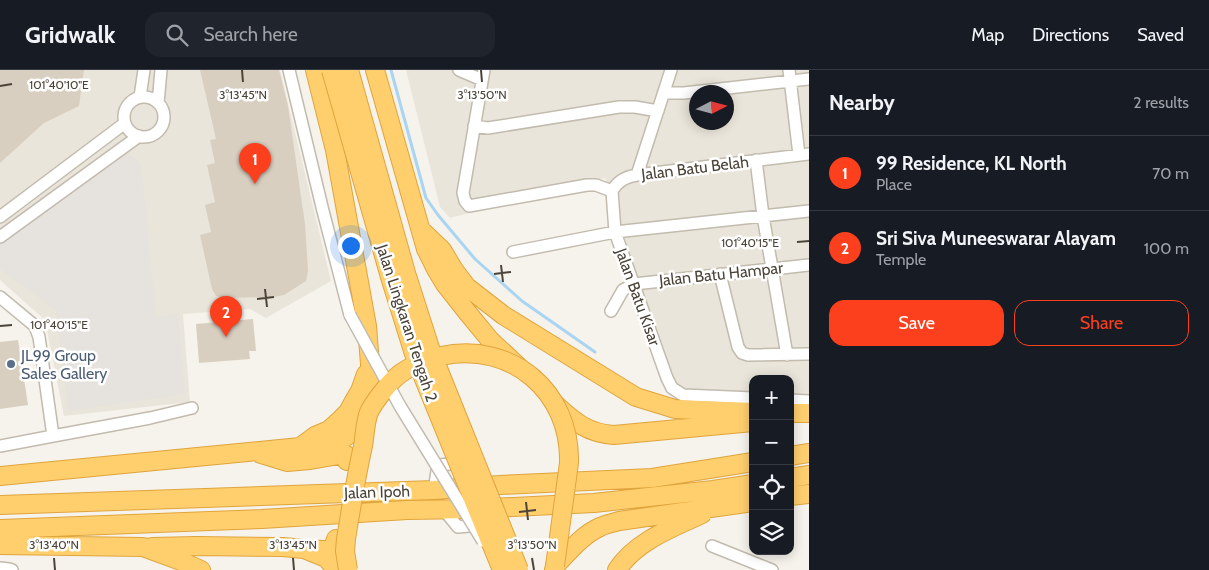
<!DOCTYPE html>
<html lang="en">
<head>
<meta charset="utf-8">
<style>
  body { margin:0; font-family:Cabin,sans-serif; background:#20242c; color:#f1f3f6 }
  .controls { position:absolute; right:15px; bottom:15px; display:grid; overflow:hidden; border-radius:10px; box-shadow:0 2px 12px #0003 }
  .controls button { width:45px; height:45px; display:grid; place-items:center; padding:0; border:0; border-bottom:1px solid #363941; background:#171b24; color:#f1f3f6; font:25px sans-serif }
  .compass { position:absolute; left:689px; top:15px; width:45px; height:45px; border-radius:50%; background:#171b24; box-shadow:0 2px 12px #0003; rotate:84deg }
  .you { position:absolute; left:350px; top:175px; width:18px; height:18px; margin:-12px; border:4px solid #fff; border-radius:50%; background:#1a73e8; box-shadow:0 0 0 8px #1a73e833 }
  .badge { display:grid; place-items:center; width:32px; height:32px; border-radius:50%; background:#fc3f1d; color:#fff; font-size:16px; font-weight:700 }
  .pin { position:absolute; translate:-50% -41px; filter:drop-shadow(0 1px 2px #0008) }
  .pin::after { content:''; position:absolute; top:26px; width:18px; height:15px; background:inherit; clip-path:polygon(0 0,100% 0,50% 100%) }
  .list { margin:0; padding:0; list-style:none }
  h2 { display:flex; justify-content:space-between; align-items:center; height:65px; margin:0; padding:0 20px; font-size:21px }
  h2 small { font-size:16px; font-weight:400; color:#9ea1a6 }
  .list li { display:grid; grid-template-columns:32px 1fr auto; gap:15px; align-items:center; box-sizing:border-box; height:75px; padding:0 20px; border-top:1px solid #363941 }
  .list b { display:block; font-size:19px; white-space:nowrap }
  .list p { margin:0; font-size:16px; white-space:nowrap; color:#9ea1a6 }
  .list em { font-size:16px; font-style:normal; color:#9ea1a6 }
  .actions { display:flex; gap:10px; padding:15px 20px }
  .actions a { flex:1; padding:11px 0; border:1px solid #fc3f1d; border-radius:15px; text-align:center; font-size:18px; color:#fc3f1d }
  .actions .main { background:#fc3f1d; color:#fff }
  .icon { flex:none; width:28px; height:28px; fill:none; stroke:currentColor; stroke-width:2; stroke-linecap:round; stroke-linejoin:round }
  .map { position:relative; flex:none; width:809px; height:500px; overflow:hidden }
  header { display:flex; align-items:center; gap:30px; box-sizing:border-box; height:70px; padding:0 25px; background:#171b24; border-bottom:1px solid #363941 }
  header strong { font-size:24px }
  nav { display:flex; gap:28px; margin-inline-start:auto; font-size:18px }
  .search { width:350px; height:45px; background:#20242c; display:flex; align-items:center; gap:12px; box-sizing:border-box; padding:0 18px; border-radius:15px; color:#9ea1a6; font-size:19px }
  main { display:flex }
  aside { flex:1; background:#171b24 }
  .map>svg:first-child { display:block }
</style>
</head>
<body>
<header>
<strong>Gridwalk</strong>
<div class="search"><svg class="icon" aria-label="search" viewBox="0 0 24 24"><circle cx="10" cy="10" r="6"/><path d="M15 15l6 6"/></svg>Search here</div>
<nav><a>Map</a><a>Directions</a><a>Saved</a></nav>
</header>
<main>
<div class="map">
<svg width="809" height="500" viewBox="0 0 809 500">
  <rect width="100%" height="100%" fill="#f6f3ec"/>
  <path fill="#eae5da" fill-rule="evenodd" d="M0,0H280L331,211L266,248L250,239L183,244L190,332L64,346L45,250L0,210Z
    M406,0H809V334L790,333V309H753V331L676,326L605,108L450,148L440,137ZM696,22H726V52H696Z"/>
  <path fill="#e6e2dd" d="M122,77L141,94L156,247L178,244L185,324L68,341L56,240L0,199V164Z"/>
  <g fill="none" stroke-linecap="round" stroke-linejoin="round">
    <path stroke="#a9d4f2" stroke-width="3" d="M391,0L426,128L438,145L475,189L522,231L595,282"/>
  </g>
  <path fill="#d8cfc1" d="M0,0H84L79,36L44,53L0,93Z
    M200,0H279L288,36L305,154L308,201L306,211L284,225L274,227L223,228L216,226L212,219L200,165L211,162L205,135L215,132L207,95L215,93L210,70L216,69Z
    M253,249L256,281H249L250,289L199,293L196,254Z
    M18,270L28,335L0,339V272Z"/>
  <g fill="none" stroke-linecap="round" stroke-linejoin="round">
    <g stroke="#c2bbae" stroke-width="14">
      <path id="minor" d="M289,0L323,141L350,245
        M459,0L482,10
        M484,0L463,123L465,131L469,136L587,115H596L612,121
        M789,0L799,85
        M664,23H684L809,9
        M140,27L144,0
        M124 47a20 20 0 1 1 40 0a20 20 0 1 1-40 0Z
        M158,33L161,0
        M474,56L488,58L619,37H635L658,41
        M756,90L763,146L787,285
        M637,105L671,0
        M612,121L615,162L667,308L672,318L683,325L753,328
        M612,121C618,111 625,107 637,105L809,84
        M0,147L125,53
        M0,167L139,66
        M513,182L615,162L809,141
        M720,204L738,277L742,283L748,285L809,284
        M0,227L35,256L39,267L53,366L0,376
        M611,241L623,220L634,214L809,195
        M790,330L809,331
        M53,366L150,348L192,338
        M434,420L438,395L464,393
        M444,440L458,457L481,455
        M712,476L772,500
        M0,498L9,499L12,500"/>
    </g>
    <g stroke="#e0a43c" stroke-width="20">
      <path id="highway" d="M375,0L426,179L436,199L445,214L467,242L490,270L519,297
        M421,160L442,180L454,200L467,217L503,245L636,327L675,339L753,342
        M556,335C575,352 587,363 614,365L753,352
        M790,343H809
        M300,377L315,366L329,360L339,351L348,342L354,331L360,321L366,304
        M261,384L287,392L310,390L345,384L348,387L347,391
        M790,386L809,383
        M0,406L300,377H320L341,370L354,361L369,342L370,294L367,256L335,80L315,0
        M790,408L809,405
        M790,426L809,424
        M0,435L434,420L500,415L652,408L753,392
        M0,459L262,449L407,440L471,439L594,433L713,420L753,414
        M0,475L143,477L181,491L201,500
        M152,477L196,476L283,477L304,479L326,488L337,500
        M309,479C323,479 332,485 336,469
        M554,500L555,496C569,482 582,465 600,457C606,454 613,453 619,451L753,432
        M617,500C636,471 672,458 702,444"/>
    </g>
    <use href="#minor" stroke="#fff" stroke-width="11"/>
    <use href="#highway" stroke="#ffcf6e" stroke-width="18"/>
    <g stroke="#c2bbae" stroke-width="14" stroke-linecap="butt">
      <path id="minor-bridge" d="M350,245L400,336L483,471"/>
    </g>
    <g stroke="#e0a43c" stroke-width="20" stroke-linecap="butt">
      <path id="highway-bridge" d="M331,0L390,207L415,287L502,500
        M349,0L406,203L431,281L519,500
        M348,500L345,481L346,469C351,438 356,407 363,376C365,365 365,352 369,342C373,334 385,318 391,312C405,297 423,291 441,286C512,271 571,322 569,393L555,496"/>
    </g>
    <use href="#minor-bridge" stroke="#fff" stroke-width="11"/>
    <use href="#highway-bridge" stroke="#ffcf6e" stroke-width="18"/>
  </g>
  <path fill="none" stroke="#4b4439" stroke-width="2" d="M242,0L243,12M481,0L482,12M0,16L12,14M797,172L809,171M501,195L503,212M494,204L511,202M265,219L267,237M257,229L274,227M0,256L12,255M526,432L528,450M519,442L536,440M54,488L55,500M293,488L294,500M532,488L534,500"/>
  <circle fill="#5c6f8a" stroke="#fff" stroke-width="2" cx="11" cy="294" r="5"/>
  <g text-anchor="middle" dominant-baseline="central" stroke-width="5" stroke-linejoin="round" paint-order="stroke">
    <g font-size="16" fill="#4b4439" stroke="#fff">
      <text transform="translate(695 98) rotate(-7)">Jalan Batu Belah</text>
      <text transform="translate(721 204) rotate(-6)">Jalan Batu Hampar</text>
      <text transform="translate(638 227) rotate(70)">Jalan Batu Kisar</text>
      <text transform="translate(407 253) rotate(72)">Jalan Lingkaran Tengah 2</text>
      <text transform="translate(377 422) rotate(-2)">Jalan Ipoh</text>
    </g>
    <g font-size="16" fill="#4e5e75" stroke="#fff" text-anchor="start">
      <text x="21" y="285">JL99 Group<tspan x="21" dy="18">Sales Gallery</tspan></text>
    </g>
  </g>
  <g font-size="12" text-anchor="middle" fill="#4b4439" stroke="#fff" stroke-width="5" stroke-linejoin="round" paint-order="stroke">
    <text x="59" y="19">101°40'10"E</text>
    <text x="243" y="29">3°13'45"N</text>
    <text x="482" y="29">3°13'50"N</text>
    <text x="750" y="177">101°40'15"E</text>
    <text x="59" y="259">101°40'15"E</text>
    <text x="54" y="479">3°13'40"N</text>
    <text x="293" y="479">3°13'45"N</text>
    <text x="532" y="479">3°13'50"N</text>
  </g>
</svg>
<div class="controls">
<button>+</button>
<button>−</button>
<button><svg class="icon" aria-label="locate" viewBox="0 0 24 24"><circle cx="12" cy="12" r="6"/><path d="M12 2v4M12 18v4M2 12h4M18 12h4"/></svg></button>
<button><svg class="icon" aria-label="layers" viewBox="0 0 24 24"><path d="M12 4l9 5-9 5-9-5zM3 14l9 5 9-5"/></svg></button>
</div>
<svg class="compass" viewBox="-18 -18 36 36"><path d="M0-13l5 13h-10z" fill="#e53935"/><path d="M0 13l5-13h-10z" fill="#9ea1a6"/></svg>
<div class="you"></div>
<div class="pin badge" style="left:255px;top:114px">1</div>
<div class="pin badge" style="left:226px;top:267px">2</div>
</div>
<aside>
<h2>Nearby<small>2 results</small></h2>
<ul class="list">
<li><span class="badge">1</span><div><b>99 Residence, KL North</b><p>Place</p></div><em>70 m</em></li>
<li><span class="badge">2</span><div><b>Sri Siva Muneeswarar Alayam</b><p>Temple</p></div><em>100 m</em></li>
</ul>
<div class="actions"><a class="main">Save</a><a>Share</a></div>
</aside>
</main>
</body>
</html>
